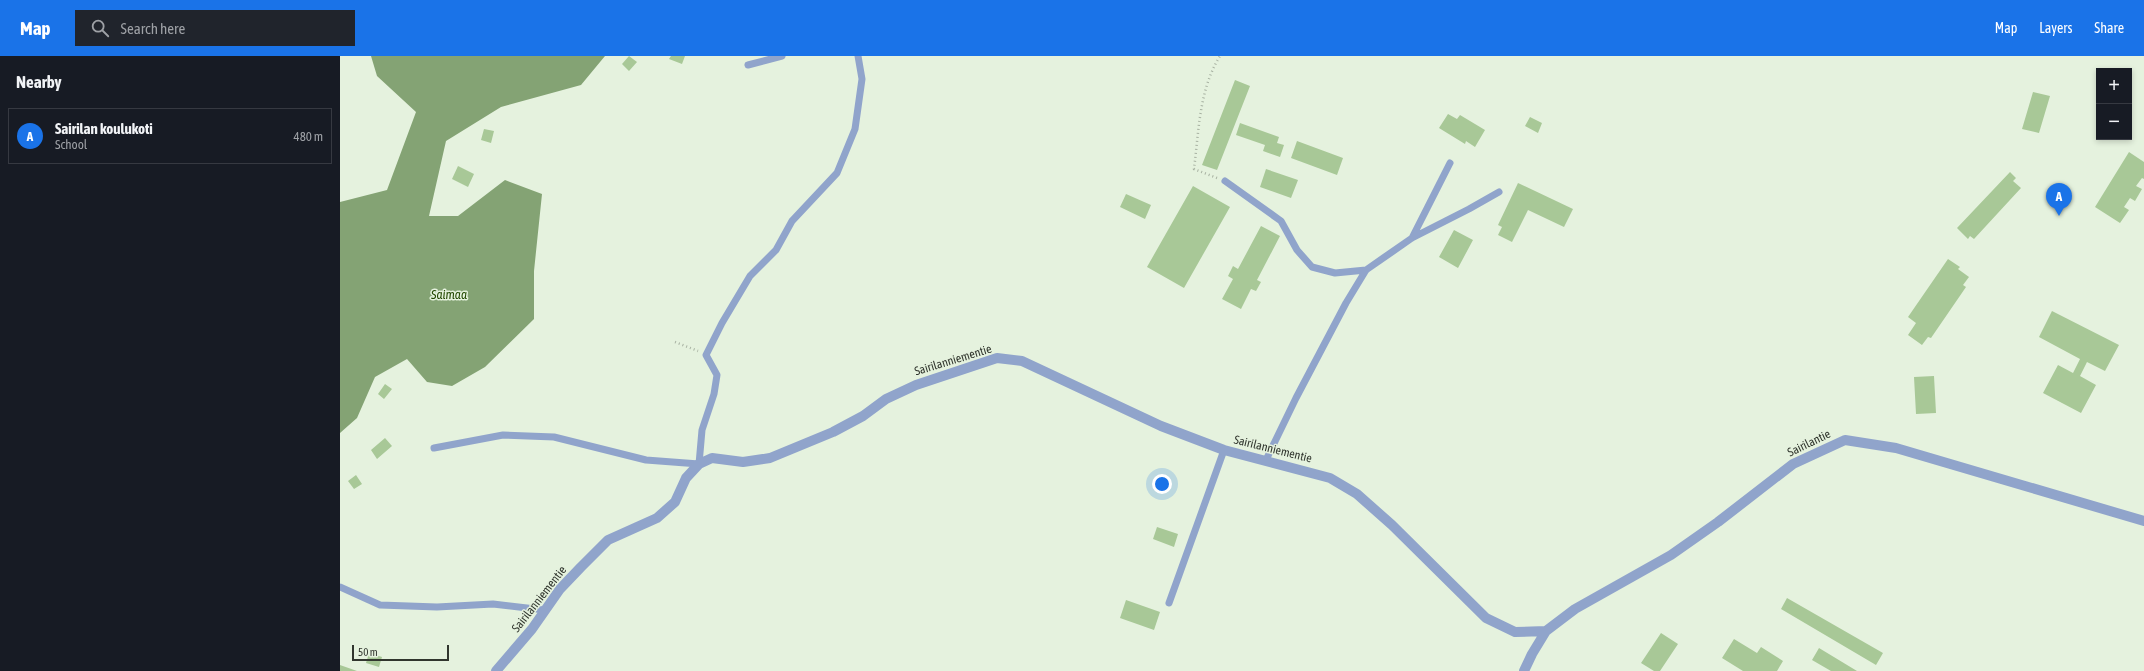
<!DOCTYPE html>
<html lang="en">
<head>
<meta charset="utf-8">
<style>
  body { margin:0; font-family:"Asap Condensed",sans-serif; background:#20242c; color:#f1f3f6 }
  .controls { position:absolute; right:12px; top:12px; display:grid; overflow:hidden; border-radius:0px; box-shadow:0 2px 6px #0003 }
  .controls button { width:36px; height:36px; display:grid; place-items:center; padding:0; border:0; border-bottom:1px solid #363941; background:#171b24; color:#f1f3f6; font:20px sans-serif }
  .scale { position:absolute; left:12px; bottom:10px; width:97px; box-sizing:border-box; padding-left:4px; border:2px solid #31362e; border-top:0; font-size:11px; line-height:14px; white-space:nowrap; color:#31362e; -webkit-text-stroke:3px #e5f2de; paint-order:stroke }
  .you { position:absolute; left:822px; top:428px; width:14px; height:14px; margin:-10px; border:3px solid #fff; border-radius:50%; background:#1a73e8; box-shadow:0 0 0 6px #1a73e833 }
  .badge { display:grid; place-items:center; width:26px; height:26px; border-radius:50%; background:#1a73e8; color:#fff; font-size:13px; font-weight:700 }
  .pin { position:absolute; translate:-50% -33px; filter:drop-shadow(0 1px 2px #0008) }
  .pin::after { content:''; position:absolute; top:21px; width:14px; height:12px; background:inherit; clip-path:polygon(0 0,100% 0,50% 100%) }
  .list { margin:0; padding:0; list-style:none }
  h2 { display:flex; justify-content:space-between; align-items:center; height:52px; margin:0; padding:0 16px; font-size:17px }
  h2 small { font-size:13px; font-weight:400; color:#9ea1a6 }
  .list li { display:grid; grid-template-columns:26px 1fr auto; gap:12px; align-items:center; box-sizing:border-box; height:56px; margin:0 8px 8px; padding:0 8px; border:1px solid #363941; border-radius:0px }
  .list b { display:block; font-size:15px; white-space:nowrap }
  .list p { margin:0; font-size:13px; white-space:nowrap; color:#9ea1a6 }
  .list em { font-size:13px; font-style:normal; color:#9ea1a6 }
  .icon { flex:none; width:22px; height:22px; fill:none; stroke:currentColor; stroke-width:2; stroke-linecap:round; stroke-linejoin:round }
  .map { position:relative; flex:none; width:1804px; height:615px; overflow:hidden }
  header { display:flex; align-items:center; gap:24px; box-sizing:border-box; height:56px; padding:0 20px; background:#1a73e8; color:#fff }
  header strong { font-size:19px }
  nav { display:flex; gap:22px; margin-inline-start:auto; font-size:14px }
  .search { width:280px; height:36px; background:#20242c; display:flex; align-items:center; gap:10px; box-sizing:border-box; padding:0 14px; border-radius:0px; color:#9ea1a6; font-size:15px }
  main { display:flex }
  aside { flex:1; background:#171b24 }
  .map>svg:first-child { display:block }
</style>
</head>
<body>
<header>
<strong>Map</strong>
<div class="search"><svg class="icon" aria-label="search" viewBox="0 0 24 24"><circle cx="10" cy="10" r="6"/><path d="M15 15l6 6"/></svg>Search here</div>
<nav><a>Map</a><a>Layers</a><a>Share</a></nav>
</header>
<main>
<aside>
<h2>Nearby<small></small></h2>
<ul class="list">
<li><span class="badge">A</span><div><b>Sairilan koulukoti</b><p>School</p></div><em>480 m</em></li>
</ul>
</aside>
<div class="map">
<svg width="1804" height="615" viewBox="0 0 1804 615">
  <rect width="100%" height="100%" fill="#e5f2de"/>
  <path fill="#84a374" d="M31,0H265L241,29L161,51L106,85L89,160H118L165,124L202,138L194,215V263L145,311L112,330L87,326L67,303L35,321L17,362L0,377V146L47,134L76,56L37,20Z"/>
  <path fill="#a8c897" d="M289,0L297,6L289,15L282,8Z
    M331,0H345L342,8L329,3Z
    M895,24L910,30L877,114L862,109Z
    M1693,36L1710,40L1699,77L1682,73Z
    M1108,58L1117,63L1120,59L1145,74L1135,91L1126,85L1125,88L1099,72Z
    M1190,61L1202,67L1198,77L1185,70Z
    M900,67L939,81L937,87L944,89L940,101L923,95L925,89L896,79Z
    M144,73L154,75L151,87L141,84Z
    M957,85L1003,102L997,119L951,102Z
    M1789,96L1804,106V123L1802,122L1796,130L1802,133L1795,145L1790,142L1784,151L1789,154L1780,167L1755,151Z
    M118,110L134,118L128,131L112,123Z
    M926,113L958,124L951,142L920,131Z
    M1670,116L1676,122L1673,125L1681,132L1634,183L1630,180L1628,183L1617,172Z
    M1178,127L1233,153L1224,171L1188,154L1172,186L1158,179L1162,171L1158,169Z
    M853,130L890,151L844,232L807,211Z
    M786,138L811,149L805,163L780,151Z
    M921,170L940,180L917,224L921,226L916,235L911,233L901,253L882,243L893,223L888,220L893,210L898,213Z
    M1114,174L1133,184L1118,212L1099,201Z
    M1608,203L1620,211L1618,213L1629,221L1623,229L1626,231L1591,282L1588,281L1582,289L1568,279L1576,267L1568,261Z
    M1712,255L1779,289L1765,315L1747,306L1740,320L1756,329L1741,357L1703,337L1718,309L1733,317L1740,303L1699,281Z
    M1594,320L1596,357L1576,358L1574,321Z
    M45,328L52,333L44,343L38,338Z
    M45,382L52,390L37,403L31,394Z
    M16,419L22,428L14,433L8,425Z
    M817,471L838,478L834,491L813,483Z
    M1447,542L1543,597L1536,609L1441,553Z
    M786,544L820,556L814,574L780,562Z
    M1321,577L1338,588L1320,615H1314L1301,607Z
    M1394,583L1417,597L1421,591L1443,605L1437,615H1403L1382,602Z
    M1479,592L1517,615H1491L1472,604Z
    M29,597L42,601L39,611L26,607Z
    M0,609L17,615H0Z"/>
  <g fill="none" stroke-linecap="round" stroke-linejoin="round">
    <path stroke="#a8b2a2" stroke-width="2.5" stroke-dasharray="1 3" stroke-linecap="butt" d="M877,122L854,113C859,74 859,34 880,0
      M335,286L358,295"/>
    <path stroke="#90a4cb" stroke-width="7" d="M408,9L442,0
      M885,125L941,165L957,194L972,211L995,217L1026,214
      M1072,182L1110,107
      M94,392L163,379L214,381L306,404L359,408L362,374L374,338L377,319L366,299L382,267L410,220L436,194L452,165L497,117L515,73L522,23L518,0
      M926,404L956,342L1006,247L1026,214L1072,182L1129,153L1159,136
      M0,531L40,549L97,551L153,548L204,554
      M829,547L884,394"/>
    <path stroke="#90a4cb" stroke-width="10" d="M156,615L192,573L220,533L241,511L268,484L317,462L335,446L346,422L359,408L372,402L403,406L430,402L493,376L523,360L546,343L576,329L657,302L682,305L821,370L884,394L990,422L1017,438L1052,469L1146,562L1175,576L1206,575
      M1184,615L1192,598L1206,575L1235,553L1331,499L1378,466L1453,408L1505,384L1556,392L1804,465"/>
  </g>
  <g text-anchor="middle" dominant-baseline="central" stroke-width="3" stroke-linejoin="round" paint-order="stroke">
    <g font-size="12" fill="#31362e" stroke="#e5f2de">
      <text transform="translate(613 304) rotate(-17)">Sairilanniementie</text>
      <text transform="translate(1469 387) rotate(-26)">Sairilantie</text>
      <text transform="translate(933 393) rotate(14)">Sairilanniementie</text>
      <text transform="translate(199 543) rotate(-52)">Sairilanniementie</text>
    </g>
    <g font-size="13" font-style="italic" fill="#224800" stroke="#e5f2de">
      <text x="109" y="238">Saimaa</text>
    </g>
  </g>
</svg>
<div class="controls">
<button>+</button>
<button>−</button>
</div>
<div class="scale">50 m</div>
<div class="you"></div>
<div class="pin badge" style="left:1719px;top:160px">A</div>
</div>
</main>
</body>
</html>
